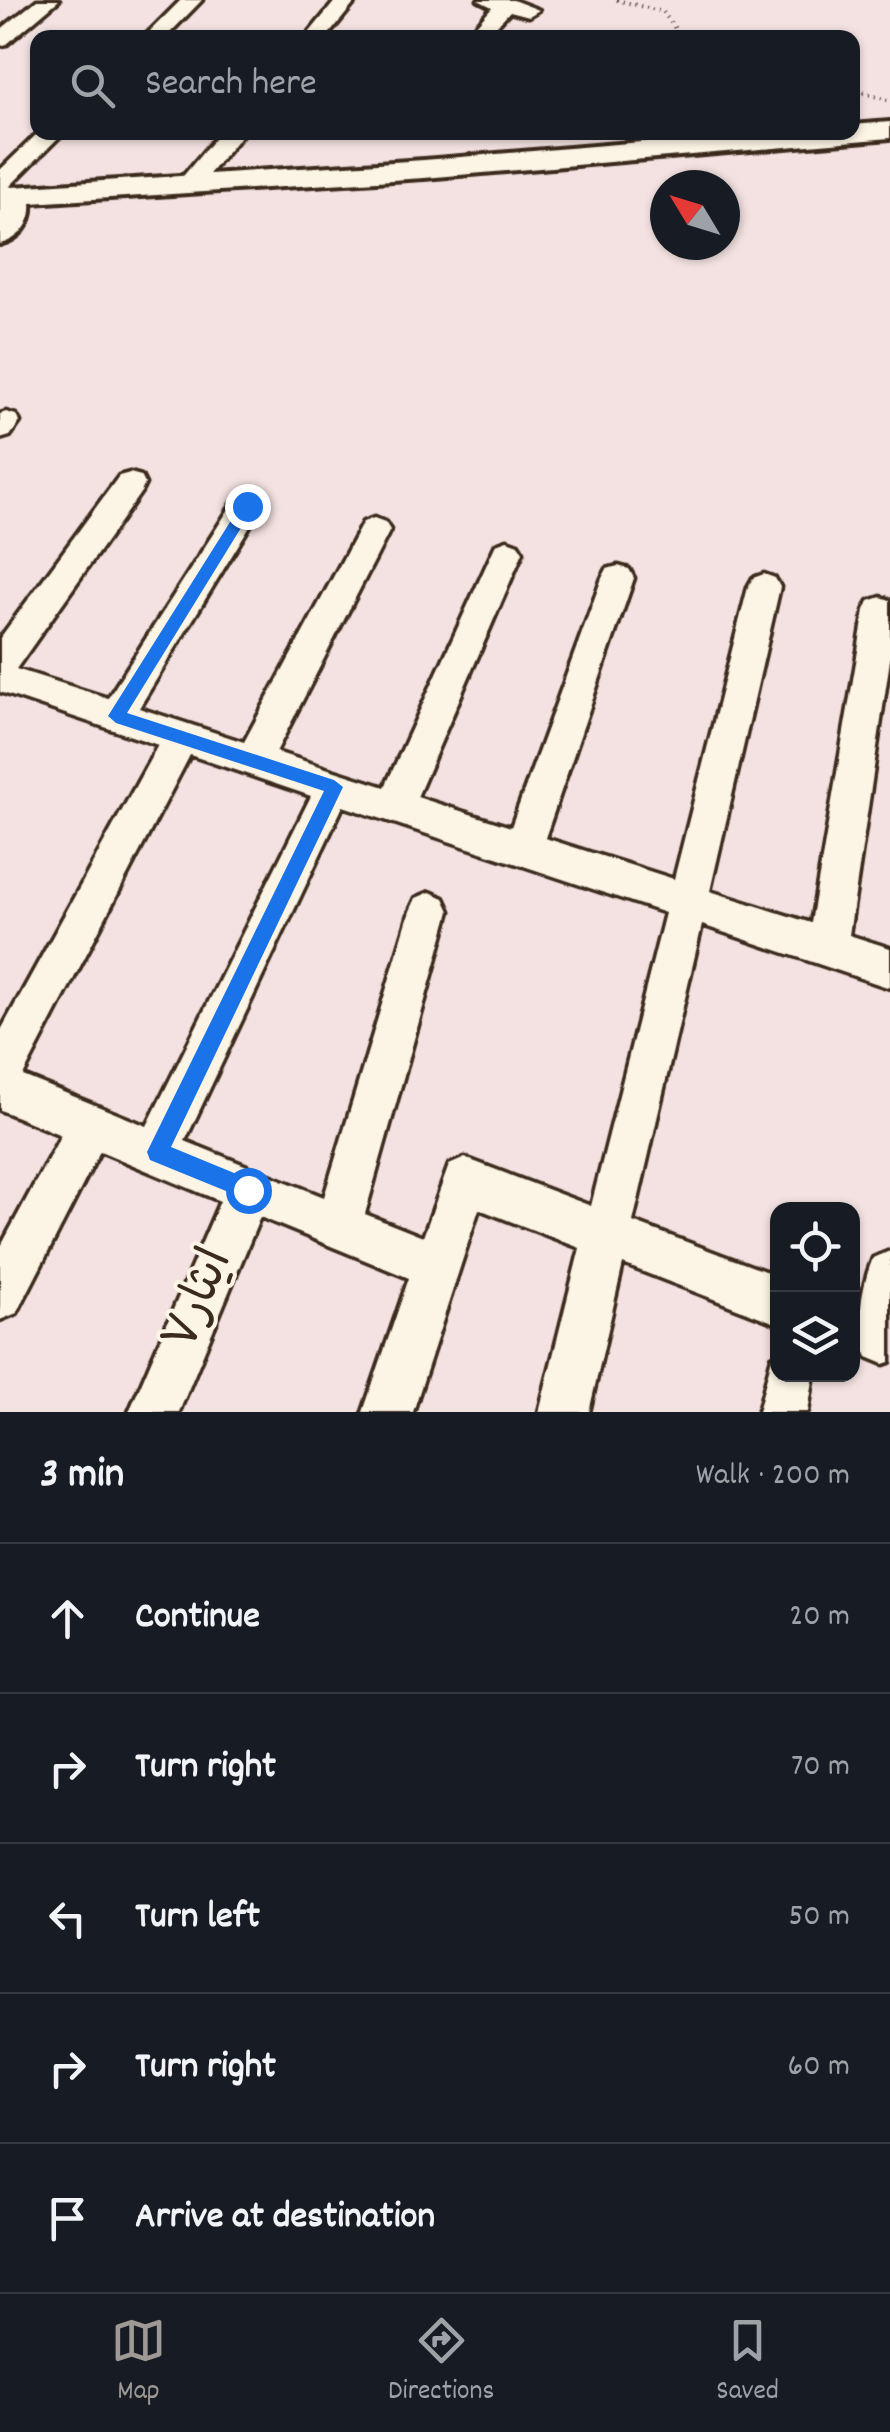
<!DOCTYPE html>
<html lang="en">
<head>
<meta charset="utf-8">
<style>
  body { margin:0; font-family:Dekko,"Playpen Sans Arabic",sans-serif; background:#20242c; color:#f1f3f6 }
  .controls { position:absolute; right:30px; bottom:30px; display:grid; overflow:hidden; border-radius:20px; box-shadow:0 2px 8px #0004 }
  .controls button { width:90px; height:90px; display:grid; place-items:center; padding:0; border:0; border-bottom:2px solid #363941; background:#171b24; color:#f1f3f6; font:50px sans-serif }
  .compass { position:absolute; left:650px; top:170px; width:90px; height:90px; border-radius:50%; background:#171b24; box-shadow:0 2px 8px #0004; rotate:308deg }
  .stop { position:absolute; width:30px; height:30px; margin:-22px; border:8px solid #1a73e8; border-radius:50%; background:#fff }
  .stop.end { background:#1a73e8; border-color:#fff; box-shadow:0 2px 10px #0008 }
  .list { margin:0; padding:0; list-style:none }
  h2 { display:flex; justify-content:space-between; align-items:center; height:130px; margin:0; padding:0 40px; font-size:42px }
  h2 small { font-size:32px; font-weight:400; color:#9ea1a6 }
  .list li { display:grid; grid-template-columns:65px 1fr auto; gap:30px; align-items:center; box-sizing:border-box; height:150px; padding:0 40px; border-top:2px solid #363941 }
  .list b { display:block; font-size:38px; white-space:nowrap }
  .list em { font-size:32px; font-style:normal; color:#9ea1a6 }
  .icon { flex:none; width:55px; height:55px; fill:none; stroke:currentColor; stroke-width:2; stroke-linecap:round; stroke-linejoin:round }
  .map { position:relative; flex:none; width:890px; height:1412px; overflow:hidden }
  .search { position:absolute; background:#171b24; box-shadow:0 2px 8px #0004; left:30px; right:30px; top:30px; height:110px; display:flex; align-items:center; gap:25px; box-sizing:border-box; padding:0 35px; border-radius:20px; color:#9ea1a6; font-size:38px }
  .sheet { height:880px; background:#171b24 }
  nav { display:flex; justify-content:space-around; align-items:center; box-sizing:border-box; height:140px; border-top:2px solid #363941; background:#171b24; font-size:28px; color:#9ea1a6 }
  nav a { display:grid; justify-items:center; gap:5px }
  nav .on { color:#9f9995 }
  .map>svg:first-child { display:block }
</style>
</head>
<body>
<div class="map">
<svg width="890" height="1412" viewBox="0 0 890 1412">
  <rect width="100%" height="100%" fill="#f4e2e2"/>
  <filter id="ink" filterUnits="userSpaceOnUse"><feTurbulence type="fractalNoise" baseFrequency=".01" numOctaves="2"/><feDisplacementMap in="SourceGraphic" scale="20" xChannelSelector="R" yChannelSelector="G"/><feConvolveMatrix kernelMatrix="1 2 1 2 8 2 1 2 1" color-interpolation-filters="sRGB"/></filter>
  <g filter="url(#ink)">
    <g fill="none" stroke-linecap="round" stroke-linejoin="round">
      <g stroke="#3b2a1e" stroke-width="7">
        <path id="minor" d="M37,0H59L7,44L0,46V30Z
          M181,0H202L165,38H143Z
          M336,0H357L326,38H305Z
          M478,0H513L539,10L529,16L510,11L486,37L472,38L469,33L492,7Z
          M39,132H64L8,188L0,190V170Z
          M220,132H244L195,191H179L175,186L179,181Z
          M6,412L16,415L20,422L10,436L0,439V414Z
          M130,473L141,476L145,484L141,492L16,669L108,698L236,498L247,495L258,498L262,506L139,708L244,742L363,522L374,518L385,522L390,530L276,752L385,787L496,544L507,540L518,544L523,552L417,797L511,827L602,578L607,569L618,566L629,569L634,578L545,838L674,879L748,587L753,578L764,574L775,578L780,587L710,891L811,923L865,610L869,601L881,597L890,600V660L849,935L890,948V988L702,925L633,1222L778,1276V1324L623,1264L589,1412H539L580,1248L479,1209L413,1412H363L409,1278L260,1217L179,1412H129L220,1201L100,1151L17,1313L0,1320V1248L61,1135L0,1110V1032L158,745L0,692V638L119,476ZM190,755L311,796L147,1126L23,1076ZM343,806L665,913L591,1206L465,1158L449,1165L423,1237L365,1214L450,911L444,898L430,892L416,898L410,911L324,1197L185,1141Z
          M890,1251V1362L884,1364L867,1357C855,1329 861,1287 873,1258Z
          M778,1354V1374H814L808,1412H758L772,1357Z"/>
      </g>
      <g stroke="#3b2a1e" stroke-width="8">
        <path id="tertiary" d="M890,122V138L424,178L31,203C33,224 19,239 0,244V183L12,187L424,160L761,132H852V125Z"/>
      </g>
      <path stroke="#3b2a1e" stroke-width="4" stroke-dasharray="1 5" stroke-linecap="butt" d="M617,0L663,12L682,38
        M852,89L890,101"/>
      <use href="#minor" fill="#fcf5e5" fill-rule="evenodd"/>
      <use href="#tertiary" fill="#fcf5e5" fill-rule="evenodd"/>
    </g>
  </g>
  <path fill="#1a73e8" d="M247,501L252,503V510L127,713L334,780L343,787L171,1147L256,1182L259,1190L256,1197L248,1200L150,1160L147,1152L324,791L116,723L108,716L242,503Z"/>
  <g text-anchor="middle" dominant-baseline="central" stroke-width="8" stroke-linejoin="round" paint-order="stroke">
    <g font-size="48" fill="#3b2a1e" stroke="#fcf5e5">
      <text transform="translate(201 1301) rotate(-67)">ایثار۷</text>
    </g>
  </g>
</svg>
<div class="controls">
<button><svg class="icon" aria-label="locate" viewBox="0 0 24 24"><circle cx="12" cy="12" r="6"/><path d="M12 2v4M12 18v4M2 12h4M18 12h4"/></svg></button>
<button><svg class="icon" aria-label="layers" viewBox="0 0 24 24"><path d="M12 4l9 5-9 5-9-5zM3 14l9 5 9-5"/></svg></button>
</div>
<svg class="compass" viewBox="-18 -18 36 36"><path d="M0-13l5 13h-10z" fill="#e53935"/><path d="M0 13l5-13h-10z" fill="#9ea1a6"/></svg>
<div class="stop" style="left:248px;top:1190px"></div>
<div class="stop end" style="left:247px;top:506px"></div>
<div class="search"><svg class="icon" aria-label="search" viewBox="0 0 24 24"><circle cx="10" cy="10" r="6"/><path d="M15 15l6 6"/></svg>Search here</div>
</div>
<section class="sheet">
<h2>3 min<small>Walk · 200 m</small></h2>
<ul class="list">
<li><svg class="icon" aria-label="ahead" viewBox="0 0 24 24"><path d="M12 20V5M6 11l6-6 6 6"/></svg><div><b>Continue</b></div><em>20 m</em></li>
<li><svg class="icon" aria-label="right" viewBox="0 0 24 24"><path d="M7 20v-9h11M14 6l5 5-5 5"/></svg><div><b>Turn right</b></div><em>70 m</em></li>
<li><svg class="icon" aria-label="left" viewBox="0 0 24 24"><path d="M17 20v-9H6M10 6l-5 5 5 5"/></svg><div><b>Turn left</b></div><em>50 m</em></li>
<li><svg class="icon" aria-label="right" viewBox="0 0 24 24"><path d="M7 20v-9h11M14 6l5 5-5 5"/></svg><div><b>Turn right</b></div><em>60 m</em></li>
<li><svg class="icon" aria-label="arrive" viewBox="0 0 24 24"><path d="M6 21V4h12l-3 4 3 4H6"/></svg><div><b>Arrive at destination</b></div></li>
</ul>
</section>
<nav>
<a class="on"><svg class="icon" aria-label="map" viewBox="0 0 24 24"><path d="M3 6l6-2 6 2 6-2v14l-6 2-6-2-6 2zM9 4v14M15 6v14"/></svg>Map</a>
<a><svg class="icon" aria-label="directions" viewBox="0 0 24 24"><path d="M12 3l9 9-9 9-9-9zM9 14v-3h6M13 9l2 2-2 2"/></svg>Directions</a>
<a><svg class="icon" aria-label="saved" viewBox="0 0 24 24"><path d="M7 4h10v16l-5-4-5 4z"/></svg>Saved</a>
</nav>
</body>
</html>
